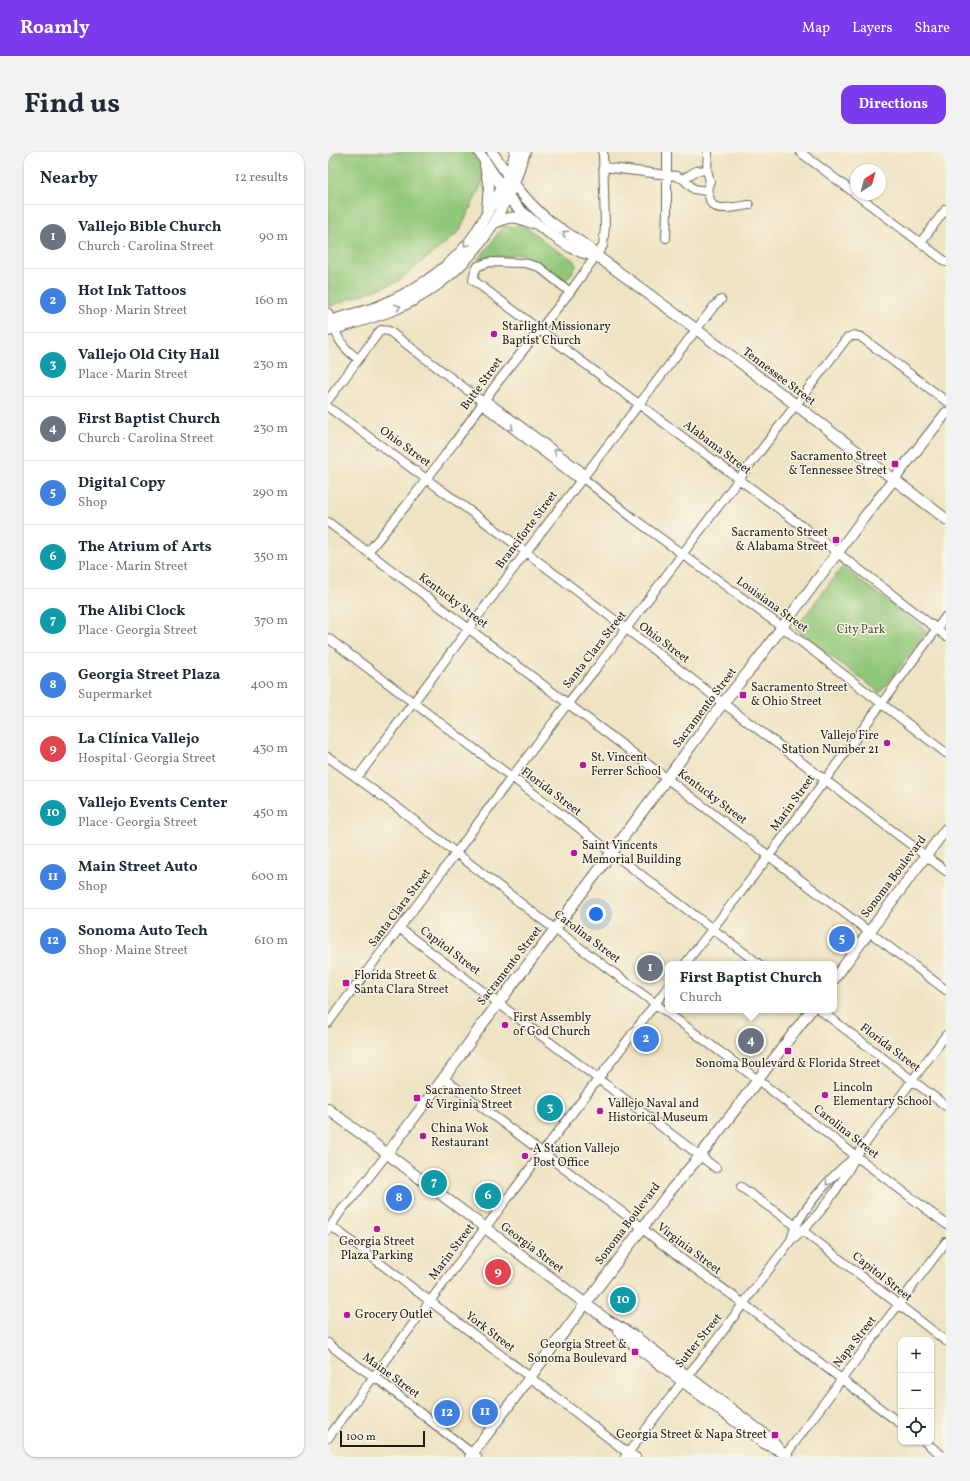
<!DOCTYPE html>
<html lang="en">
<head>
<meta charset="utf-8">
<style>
  body { margin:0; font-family:Vollkorn,serif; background:#f2f2f3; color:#1f2937 }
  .controls { position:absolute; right:12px; bottom:12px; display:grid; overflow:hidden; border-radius:8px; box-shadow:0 1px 3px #0004 }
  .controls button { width:36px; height:36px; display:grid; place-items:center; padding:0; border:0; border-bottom:1px solid #e0e1e3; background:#fff; color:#1f2937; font:20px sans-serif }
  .compass { position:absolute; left:522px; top:12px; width:36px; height:36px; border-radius:50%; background:#fff; box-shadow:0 1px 3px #0004; rotate:36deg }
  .scale { position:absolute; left:12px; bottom:10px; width:85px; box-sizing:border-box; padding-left:4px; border:2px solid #1c1c1c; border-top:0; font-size:11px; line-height:14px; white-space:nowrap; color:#1c1c1c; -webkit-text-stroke:3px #fcf5e5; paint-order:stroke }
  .you { position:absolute; left:268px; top:762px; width:14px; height:14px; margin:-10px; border:3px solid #fff; border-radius:50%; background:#1a73e8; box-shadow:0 0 0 6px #1a73e833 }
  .badge { display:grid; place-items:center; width:26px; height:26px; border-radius:50%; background:#7c3aed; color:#fff; font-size:13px; font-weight:700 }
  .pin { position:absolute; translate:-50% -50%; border:2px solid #fff; box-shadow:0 1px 4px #0006 }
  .popup { position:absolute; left:337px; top:809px; width:172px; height:52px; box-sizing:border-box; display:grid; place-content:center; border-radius:8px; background:#fff; filter:drop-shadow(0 1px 3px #0005); font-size:13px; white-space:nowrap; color:#747a83 }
  .popup b { font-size:15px; color:#1f2937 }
  .popup::after { content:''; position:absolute; left:50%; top:100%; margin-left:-8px; border:8px solid transparent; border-top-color:#fff }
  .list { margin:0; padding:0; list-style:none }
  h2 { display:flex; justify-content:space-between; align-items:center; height:52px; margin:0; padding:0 16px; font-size:17px }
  h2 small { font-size:13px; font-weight:400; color:#747a83 }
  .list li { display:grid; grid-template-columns:26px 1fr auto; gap:12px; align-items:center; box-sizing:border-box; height:64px; padding:0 16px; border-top:1px solid #e0e1e3 }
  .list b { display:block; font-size:15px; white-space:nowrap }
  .list p { margin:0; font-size:13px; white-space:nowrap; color:#747a83 }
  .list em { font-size:13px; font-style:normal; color:#747a83 }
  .icon { flex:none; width:22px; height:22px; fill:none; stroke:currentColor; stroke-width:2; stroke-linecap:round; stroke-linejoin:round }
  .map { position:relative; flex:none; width:618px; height:1305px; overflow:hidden; border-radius:12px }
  header { display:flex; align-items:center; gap:24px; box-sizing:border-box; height:56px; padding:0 20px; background:#7c3aed; color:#fff }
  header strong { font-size:19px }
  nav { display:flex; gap:22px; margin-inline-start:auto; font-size:14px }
  .intro { display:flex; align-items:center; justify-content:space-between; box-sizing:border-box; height:96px; padding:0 24px }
  h1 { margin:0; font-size:28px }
  .button { padding:10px 18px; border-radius:12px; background:#7c3aed; color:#fff; font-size:14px; font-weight:700 }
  main { display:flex; gap:24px; padding:0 24px }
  aside { flex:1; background:#fff; border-radius:12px; box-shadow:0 1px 3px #0004 }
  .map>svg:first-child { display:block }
</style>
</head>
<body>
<header>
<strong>Roamly</strong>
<nav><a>Map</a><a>Layers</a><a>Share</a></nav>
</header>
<div class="intro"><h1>Find us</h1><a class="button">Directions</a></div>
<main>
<aside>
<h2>Nearby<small>12 results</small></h2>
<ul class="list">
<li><span class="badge" style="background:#6b7280">1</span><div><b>Vallejo Bible Church</b><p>Church · Carolina Street</p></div><em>90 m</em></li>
<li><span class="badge" style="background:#3f7fe0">2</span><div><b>Hot Ink Tattoos</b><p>Shop · Marin Street</p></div><em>160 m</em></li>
<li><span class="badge" style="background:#0f9aa8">3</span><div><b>Vallejo Old City Hall</b><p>Place · Marin Street</p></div><em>230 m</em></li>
<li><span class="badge" style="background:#6b7280">4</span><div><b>First Baptist Church</b><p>Church · Carolina Street</p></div><em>230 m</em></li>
<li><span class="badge" style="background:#3f7fe0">5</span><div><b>Digital Copy</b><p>Shop</p></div><em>290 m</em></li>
<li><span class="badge" style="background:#0f9aa8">6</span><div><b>The Atrium of Arts</b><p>Place · Marin Street</p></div><em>350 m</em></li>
<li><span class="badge" style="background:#0f9aa8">7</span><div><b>The Alibi Clock</b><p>Place · Georgia Street</p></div><em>370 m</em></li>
<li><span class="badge" style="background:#3f7fe0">8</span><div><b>Georgia Street Plaza</b><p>Supermarket</p></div><em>400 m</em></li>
<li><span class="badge" style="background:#e0444e">9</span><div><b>La Clínica Vallejo</b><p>Hospital · Georgia Street</p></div><em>430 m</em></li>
<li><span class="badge" style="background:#0f9aa8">10</span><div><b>Vallejo Events Center</b><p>Place · Georgia Street</p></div><em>450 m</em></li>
<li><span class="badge" style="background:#3f7fe0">11</span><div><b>Main Street Auto</b><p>Shop</p></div><em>600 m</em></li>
<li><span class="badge" style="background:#3f7fe0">12</span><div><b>Sonoma Auto Tech</b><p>Shop · Maine Street</p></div><em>610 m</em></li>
</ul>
</aside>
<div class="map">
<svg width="618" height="1305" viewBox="0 0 618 1305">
  <rect width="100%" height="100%" fill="#fcf5e5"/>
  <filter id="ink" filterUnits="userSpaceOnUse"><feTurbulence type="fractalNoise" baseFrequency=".025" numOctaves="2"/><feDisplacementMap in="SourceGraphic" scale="8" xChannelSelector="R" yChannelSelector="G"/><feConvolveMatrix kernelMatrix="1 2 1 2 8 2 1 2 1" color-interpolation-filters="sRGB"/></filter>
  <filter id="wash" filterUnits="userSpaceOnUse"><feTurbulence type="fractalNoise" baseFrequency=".012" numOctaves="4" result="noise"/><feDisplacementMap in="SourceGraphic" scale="16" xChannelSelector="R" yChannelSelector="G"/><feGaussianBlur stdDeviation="0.9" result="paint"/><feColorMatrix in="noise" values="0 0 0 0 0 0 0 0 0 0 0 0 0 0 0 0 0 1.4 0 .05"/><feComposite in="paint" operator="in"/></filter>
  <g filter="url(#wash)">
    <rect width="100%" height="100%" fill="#eee3c3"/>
    <path fill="#91c779" stroke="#56724a" d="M0,0H169L131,80L69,130L0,155Z
      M192,71L209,83L220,93L247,109L248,115L235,133L196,102H186L183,104L163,105L152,108L150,107L163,92L175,73C182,76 187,76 192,71Z
      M514,415L599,479L552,541L467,477Z"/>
  </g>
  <g filter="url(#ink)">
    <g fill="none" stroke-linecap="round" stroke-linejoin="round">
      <g stroke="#666256" stroke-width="10">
        <path id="minor" d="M472,0L618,110
          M275,15L348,24L355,27L366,37L378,39L379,37
          M355,27L368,19L379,18
          M379,37C381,42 381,48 384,52C389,60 412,54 421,53
          M379,37L382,29L379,18L380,0
          M338,86L339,60V0
          M592,91L618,57
          M242,140L211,115L196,111L162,110L150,114L147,119L145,128L510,401L618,484
          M0,161C10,184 9,191 30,207
          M0,248L51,180L53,178L61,179L155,250H160L252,318L255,326
          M155,250L157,255L248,325L255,326L305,366L454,475L618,601
          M0,255L198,400L395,551L618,719
          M0,370L618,838
          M40,400L85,345L127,290L169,231L242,140L275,94L277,75L275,0
          M0,486L431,812
          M0,605L70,656L212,766L430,928L528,1004L618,1072
          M29,626L198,400L387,153L393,148
          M71,776L388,1016
          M357,812L441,704L618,464
          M492,858L618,954
          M0,871L128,701L171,642L240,551L270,514L411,327L519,186L526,183L533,185L618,249
          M115,926L306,1069C340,1100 379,1124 416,1152C468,1192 520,1233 573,1272
          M413,1035L468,1074
          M3,1074L211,1232L300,1301L308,1305
          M0,1078L15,1056L24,1047L59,1002
          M475,1079L618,1189
          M463,1088C470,1060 503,1024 526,1006
          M0,1191C17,1206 36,1218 55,1231C86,1256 117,1281 149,1305
          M0,1286L129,1113L340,835
          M597,1290L616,1305
          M297,1305L354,1230L386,1191L463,1088C489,1069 513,1033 528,1004L618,883
          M456,1305L513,1228L618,1090"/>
      </g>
      <g stroke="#666256" stroke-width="12">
        <path id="major" d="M151,0C163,18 174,37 188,54C199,65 211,74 224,83C237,93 252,102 269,104
          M164,0C181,25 195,47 219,67C235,80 255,89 269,104L368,177L618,367
          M157,13L161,35L159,57
          M165,72C183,63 186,64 204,71
          M0,170C18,163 38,160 56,152C89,137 123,115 145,85C151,76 157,65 162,56C173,39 184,20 187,0
          M0,179C23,172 48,165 70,156C108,139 144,108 165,72C173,57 182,42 188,26C191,17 193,9 197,0
          M506,827L618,677
          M0,957L279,1168L305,1183L443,1287L451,1298
          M59,1002L129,908L156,870L227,777L395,551L425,514L537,364L618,261
          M290,1179L301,1189L436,1291L451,1298L460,1305
          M142,1305L343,1038L372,1004L483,858"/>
      </g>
      <use href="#minor" stroke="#fff" stroke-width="8"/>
      <use href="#major" stroke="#fff" stroke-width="10"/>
    </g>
    <defs><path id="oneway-chevron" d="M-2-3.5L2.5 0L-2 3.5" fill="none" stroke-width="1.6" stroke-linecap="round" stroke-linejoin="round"/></defs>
    <g stroke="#999">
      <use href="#oneway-chevron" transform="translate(237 81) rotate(-146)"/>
      <use href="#oneway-chevron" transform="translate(138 92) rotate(130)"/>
      <use href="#oneway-chevron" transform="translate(70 155) rotate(-23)"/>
      <use href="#oneway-chevron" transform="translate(183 276) rotate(38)"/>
      <use href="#oneway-chevron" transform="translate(228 299) rotate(-143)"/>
      <use href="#oneway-chevron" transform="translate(500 1031) rotate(130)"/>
    </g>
  </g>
  <g fill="#b5179e" stroke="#fcf5e5" stroke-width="1.5">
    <circle cx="166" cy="182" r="4"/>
    <rect x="563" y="308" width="8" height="8" rx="2"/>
    <rect x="504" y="384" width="8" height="8" rx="2"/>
    <rect x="411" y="539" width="8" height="8" rx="2"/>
    <circle cx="559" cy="591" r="4"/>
    <circle cx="255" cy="613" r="4"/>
    <circle cx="246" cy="701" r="4"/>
    <rect x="14" y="827" width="8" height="8" rx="2"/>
    <circle cx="177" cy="873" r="4"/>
    <rect x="456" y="895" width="8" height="8" rx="2"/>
    <circle cx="497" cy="943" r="4"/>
    <rect x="85" y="942" width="8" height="8" rx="2"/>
    <circle cx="272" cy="959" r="4"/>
    <circle cx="95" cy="984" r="4"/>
    <circle cx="197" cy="1004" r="4"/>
    <circle cx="49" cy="1077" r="4"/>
    <circle cx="19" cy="1163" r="4"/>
    <rect x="303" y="1196" width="8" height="8" rx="2"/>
    <rect x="443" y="1279" width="8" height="8" rx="2"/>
  </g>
  <g text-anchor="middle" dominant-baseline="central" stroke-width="3" stroke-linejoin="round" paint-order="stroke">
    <g font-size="12" fill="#1c1c1c" stroke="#fcf5e5" text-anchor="start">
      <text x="174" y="175">Starlight Missionary<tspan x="174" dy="14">Baptist Church</tspan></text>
      <text x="559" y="305" text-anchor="end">Sacramento Street<tspan x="559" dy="14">&amp; Tennessee Street</tspan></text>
      <text x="500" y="381" text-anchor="end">Sacramento Street<tspan x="500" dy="14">&amp; Alabama Street</tspan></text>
      <text x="423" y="536">Sacramento Street<tspan x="423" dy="14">&amp; Ohio Street</tspan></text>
      <text x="551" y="584" text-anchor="end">Vallejo Fire<tspan x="551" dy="14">Station Number 21</tspan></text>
      <text x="263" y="606">St. Vincent<tspan x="263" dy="14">Ferrer School</tspan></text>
      <text x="254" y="694">Saint Vincents<tspan x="254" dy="14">Memorial Building</tspan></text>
      <text x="26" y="824">Florida Street &amp;<tspan x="26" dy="14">Santa Clara Street</tspan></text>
      <text x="185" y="866">First Assembly<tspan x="185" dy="14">of God Church</tspan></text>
      <text x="460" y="912" text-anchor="middle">Sonoma Boulevard &amp; Florida Street</text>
      <text x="505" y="936">Lincoln<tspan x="505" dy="14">Elementary School</tspan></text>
      <text x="97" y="939">Sacramento Street<tspan x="97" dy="14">&amp; Virginia Street</tspan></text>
      <text x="280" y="952">Vallejo Naval and<tspan x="280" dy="14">Historical Museum</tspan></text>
      <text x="103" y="977">China Wok<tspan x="103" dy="14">Restaurant</tspan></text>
      <text x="205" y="997">A Station Vallejo<tspan x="205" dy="14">Post Office</tspan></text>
      <text x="49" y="1090" text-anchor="middle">Georgia Street<tspan x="49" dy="14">Plaza Parking</tspan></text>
      <text x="27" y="1163">Grocery Outlet</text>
      <text x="299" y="1193" text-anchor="end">Georgia Street &amp;<tspan x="299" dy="14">Sonoma Boulevard</tspan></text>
      <text x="439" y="1283" text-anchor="end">Georgia Street &amp; Napa Street</text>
    </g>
    <g font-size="12" fill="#1c1c1c" stroke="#fcf5e5">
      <text transform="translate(451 225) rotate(37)">Tennessee Street</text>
      <text transform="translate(154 232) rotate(-54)">Butte Street</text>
      <text transform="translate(77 295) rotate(36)">Ohio Street</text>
      <text transform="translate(389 296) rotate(37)">Alabama Street</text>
      <text transform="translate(199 378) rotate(-53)">Branciforte Street</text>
      <text transform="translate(125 449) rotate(37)">Kentucky Street</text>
      <text transform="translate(444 453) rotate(36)">Louisiana Street</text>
      <text transform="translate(336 491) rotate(37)">Ohio Street</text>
      <text transform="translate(267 498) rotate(-52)">Santa Clara Street</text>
      <text transform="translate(377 556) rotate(-53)">Sacramento Street</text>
      <text transform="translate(223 640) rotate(37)">Florida Street</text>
      <text transform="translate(384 645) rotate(37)">Kentucky Street</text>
      <text transform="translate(465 651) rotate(-54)">Marin Street</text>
      <text transform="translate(566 725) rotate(-53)">Sonoma Boulevard</text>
      <text transform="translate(72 756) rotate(-53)">Santa Clara Street</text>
      <text transform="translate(259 785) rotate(37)">Carolina Street</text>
      <text transform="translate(122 799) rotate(37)">Capitol Street</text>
      <text transform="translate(182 814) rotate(-52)">Sacramento Street</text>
      <text transform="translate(562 896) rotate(37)">Florida Street</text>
      <text transform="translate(518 980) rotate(38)">Carolina Street</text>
      <text transform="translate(300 1072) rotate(-53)">Sonoma Boulevard</text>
      <text transform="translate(204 1096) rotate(37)">Georgia Street</text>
      <text transform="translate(361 1097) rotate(37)">Virginia Street</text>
      <text transform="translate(124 1100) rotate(-53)">Marin Street</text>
      <text transform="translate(554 1125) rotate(38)">Capitol Street</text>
      <text transform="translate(162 1180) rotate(37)">York Street</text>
      <text transform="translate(371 1189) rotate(-51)">Sutter Street</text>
      <text transform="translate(527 1190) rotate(-52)">Napa Street</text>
      <text transform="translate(63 1224) rotate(36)">Maine Street</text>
    </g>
    <g font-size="12" fill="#45583d" stroke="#fcf5e5">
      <text x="533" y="478">City Park</text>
    </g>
  </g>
</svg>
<div class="controls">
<button>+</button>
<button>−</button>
<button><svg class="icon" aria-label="locate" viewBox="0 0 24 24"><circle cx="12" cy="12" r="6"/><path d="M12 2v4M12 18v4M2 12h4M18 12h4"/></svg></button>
</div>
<svg class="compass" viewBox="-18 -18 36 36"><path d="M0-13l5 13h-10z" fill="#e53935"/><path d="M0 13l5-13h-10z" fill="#747a83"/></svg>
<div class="scale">100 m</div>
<div class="you"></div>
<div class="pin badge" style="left:322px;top:816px;background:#6b7280">1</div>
<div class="pin badge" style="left:318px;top:887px;background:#3f7fe0">2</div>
<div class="pin badge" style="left:222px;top:956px;background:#0f9aa8">3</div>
<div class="pin badge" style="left:423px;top:889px;background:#6b7280">4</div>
<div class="popup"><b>First Baptist Church</b>Church</div>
<div class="pin badge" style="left:514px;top:787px;background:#3f7fe0">5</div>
<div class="pin badge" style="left:160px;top:1044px;background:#0f9aa8">6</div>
<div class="pin badge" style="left:106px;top:1031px;background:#0f9aa8">7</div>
<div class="pin badge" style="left:71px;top:1046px;background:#3f7fe0">8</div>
<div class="pin badge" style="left:170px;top:1120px;background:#e0444e">9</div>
<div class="pin badge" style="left:295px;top:1148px;background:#0f9aa8">10</div>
<div class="pin badge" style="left:157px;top:1260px;background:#3f7fe0">11</div>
<div class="pin badge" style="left:119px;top:1261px;background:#3f7fe0">12</div>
</div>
</main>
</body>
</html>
